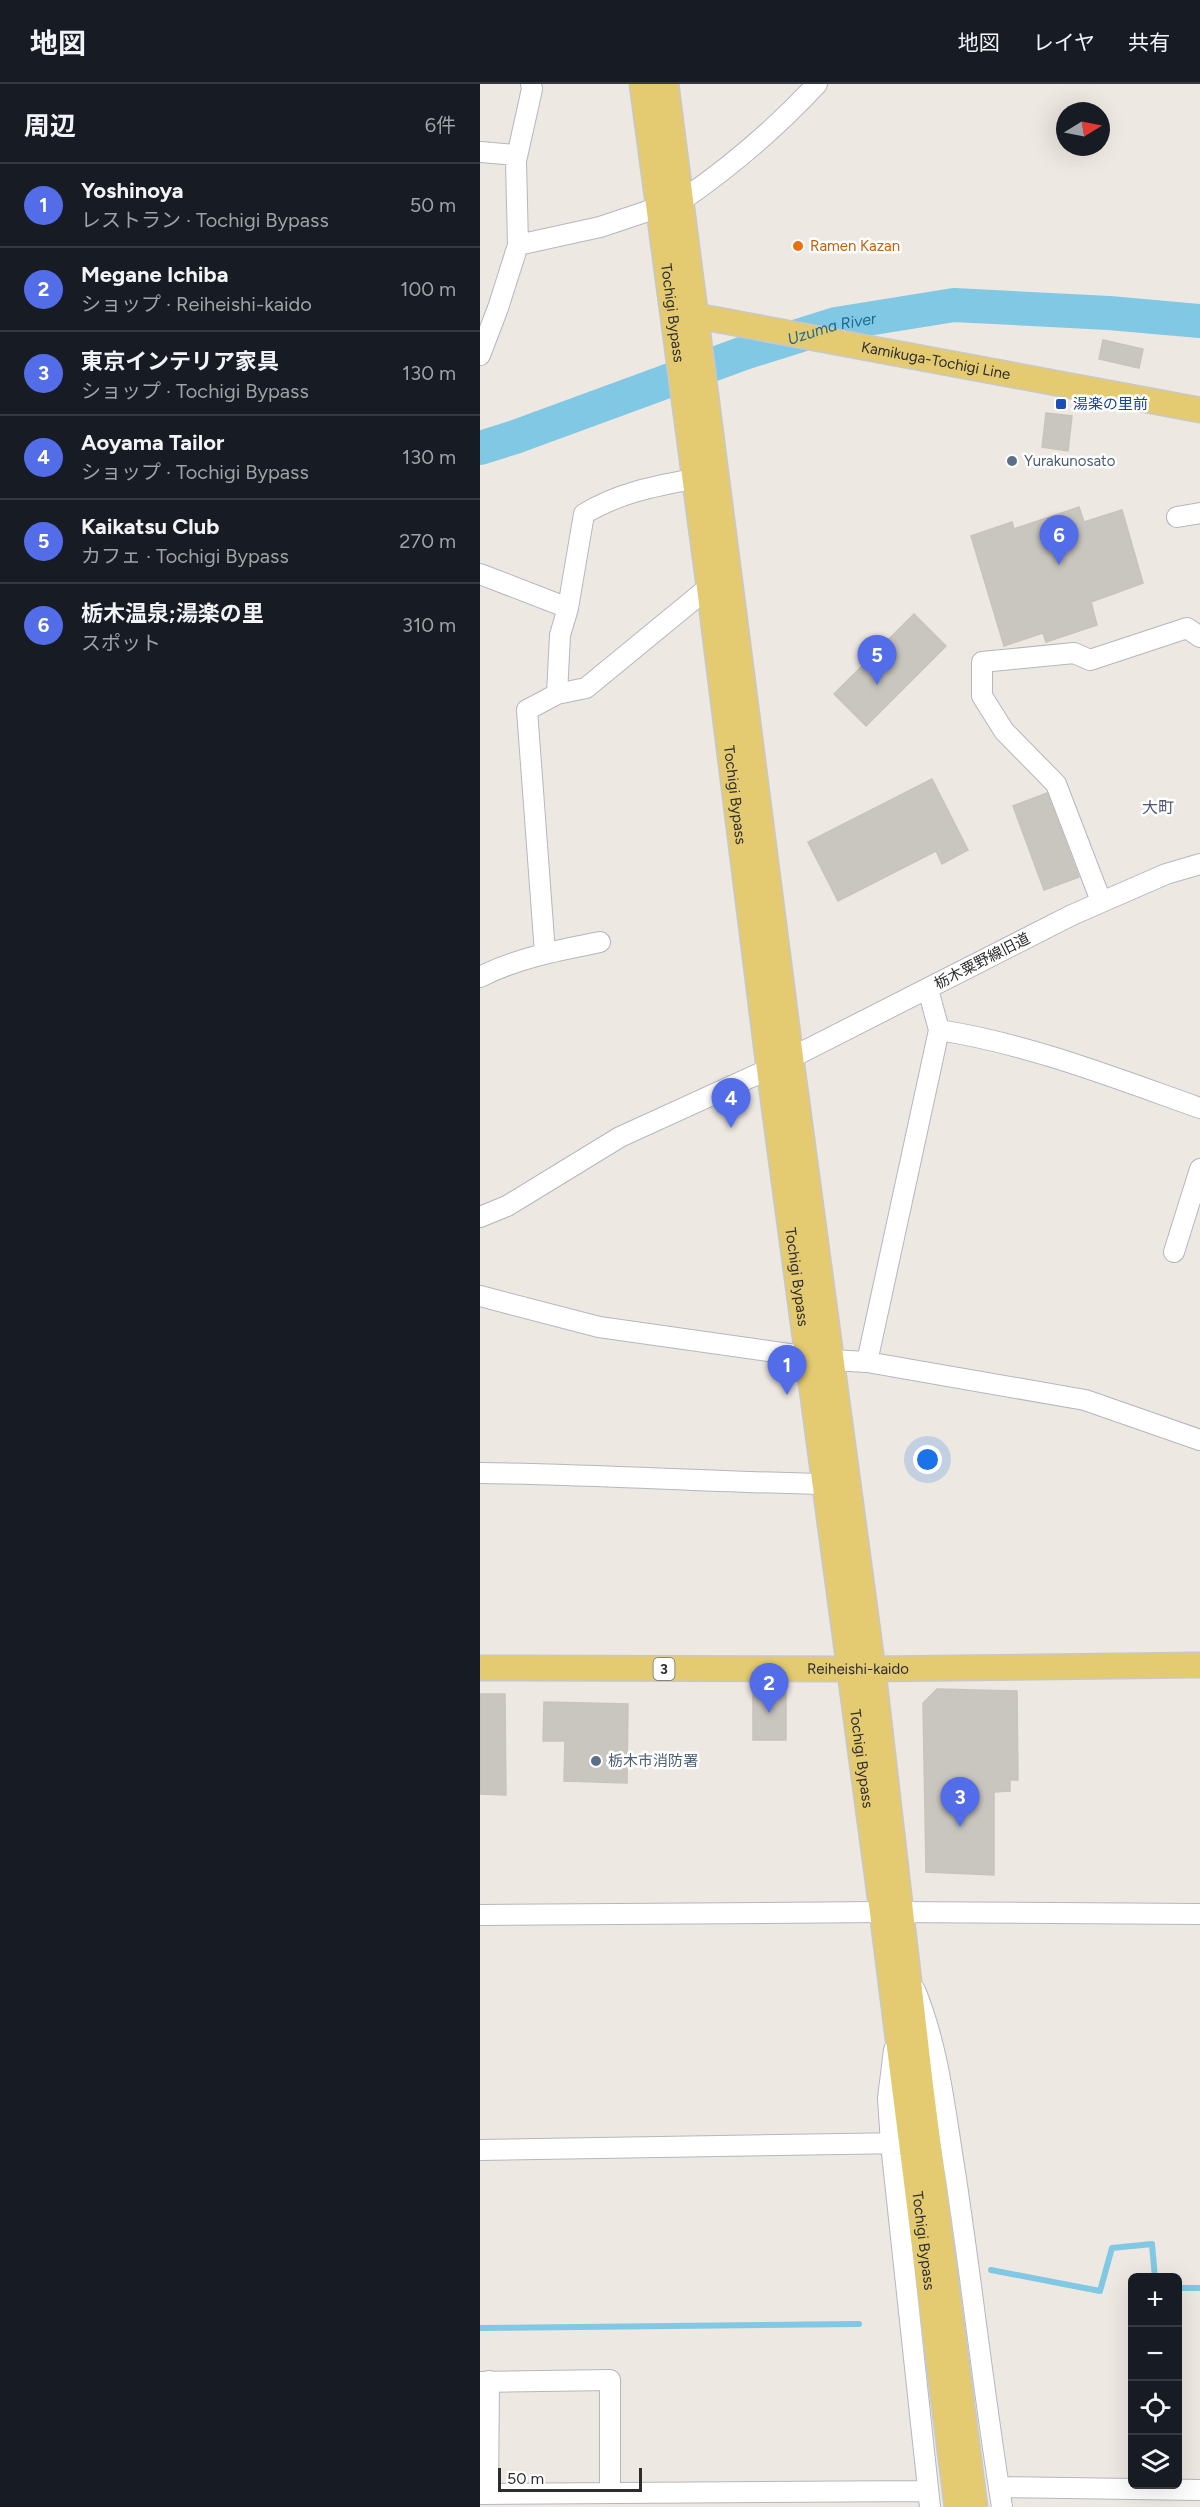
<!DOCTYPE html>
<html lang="ja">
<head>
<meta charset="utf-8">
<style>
  body { margin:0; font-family:Figtree,"Noto Sans JP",sans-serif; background:#242831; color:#f1f3f6 }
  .controls { position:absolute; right:18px; bottom:18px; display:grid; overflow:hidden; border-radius:9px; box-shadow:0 6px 24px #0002 }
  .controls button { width:54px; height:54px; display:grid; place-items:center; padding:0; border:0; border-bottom:2px solid #363941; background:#171b24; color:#f1f3f6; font:30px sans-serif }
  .compass { position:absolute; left:576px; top:18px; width:54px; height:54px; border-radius:50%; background:#171b24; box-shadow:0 6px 24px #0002; rotate:80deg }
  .scale { position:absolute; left:18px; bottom:15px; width:144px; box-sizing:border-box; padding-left:6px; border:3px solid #2d2d2d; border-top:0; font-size:16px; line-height:21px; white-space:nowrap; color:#2d2d2d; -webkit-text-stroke:4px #fff; paint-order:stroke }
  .you { position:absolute; left:448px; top:1376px; width:21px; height:21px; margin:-15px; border:4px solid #fff; border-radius:50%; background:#1a73e8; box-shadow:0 0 0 9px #1a73e833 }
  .badge { display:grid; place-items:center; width:39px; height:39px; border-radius:50%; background:#536de9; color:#fff; font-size:20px; font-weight:700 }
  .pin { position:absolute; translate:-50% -50px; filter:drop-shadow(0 2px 3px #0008) }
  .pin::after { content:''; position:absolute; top:32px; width:21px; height:18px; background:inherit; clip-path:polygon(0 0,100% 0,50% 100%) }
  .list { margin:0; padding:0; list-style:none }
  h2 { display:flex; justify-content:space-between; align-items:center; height:78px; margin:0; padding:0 24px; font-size:26px }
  h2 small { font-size:20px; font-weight:400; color:#9ea1a6 }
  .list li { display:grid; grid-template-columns:39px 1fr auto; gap:18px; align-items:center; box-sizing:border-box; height:84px; padding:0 24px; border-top:2px solid #363941 }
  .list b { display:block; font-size:22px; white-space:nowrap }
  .list p { margin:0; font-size:20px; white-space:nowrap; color:#9ea1a6 }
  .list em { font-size:20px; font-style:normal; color:#9ea1a6 }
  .icon { flex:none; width:33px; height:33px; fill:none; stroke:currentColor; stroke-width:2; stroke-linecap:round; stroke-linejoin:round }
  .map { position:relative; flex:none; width:720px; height:2423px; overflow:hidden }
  header { display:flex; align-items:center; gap:36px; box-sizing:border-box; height:84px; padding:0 30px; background:#171b24; border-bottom:2px solid #363941 }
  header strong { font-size:28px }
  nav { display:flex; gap:33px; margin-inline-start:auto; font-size:21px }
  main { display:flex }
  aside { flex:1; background:#171b24 }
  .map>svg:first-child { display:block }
</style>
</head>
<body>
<header>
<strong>地図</strong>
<nav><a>地図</a><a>レイヤ</a><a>共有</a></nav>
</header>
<main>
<aside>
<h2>周辺<small>6件</small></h2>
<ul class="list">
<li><span class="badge">1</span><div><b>Yoshinoya</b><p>レストラン · Tochigi Bypass</p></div><em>50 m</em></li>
<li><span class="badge">2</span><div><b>Megane Ichiba</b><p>ショップ · Reiheishi-kaido</p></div><em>100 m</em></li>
<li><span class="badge">3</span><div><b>東京インテリア家具</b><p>ショップ · Tochigi Bypass</p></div><em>130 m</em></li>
<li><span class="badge">4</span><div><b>Aoyama Tailor</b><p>ショップ · Tochigi Bypass</p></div><em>130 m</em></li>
<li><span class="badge">5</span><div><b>Kaikatsu Club</b><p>カフェ · Tochigi Bypass</p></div><em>270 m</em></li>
<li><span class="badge">6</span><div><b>栃木温泉;湯楽の里</b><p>スポット</p></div><em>310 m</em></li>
</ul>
</aside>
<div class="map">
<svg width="720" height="2423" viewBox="0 0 720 2423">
  <rect width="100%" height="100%" fill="#ede8e1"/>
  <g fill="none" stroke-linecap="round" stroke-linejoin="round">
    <path stroke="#80c8e4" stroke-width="6" d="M511,2186L620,2207L632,2164L672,2160L675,2194
      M698,2204H720
      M0,2244L379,2240"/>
    <path stroke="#80c8e4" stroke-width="34" id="s1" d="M0,364L35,353L264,269L356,240L474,221L629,229L720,237"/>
  </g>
  <path fill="#c9c6bf" stroke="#c9c4bb" stroke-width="1.5" d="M623,256L663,265L659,284L619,275Z
    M566,329L592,332L588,367L562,363Z
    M599,423L604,438L642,426L663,499L611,518L617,541L566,558L563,549L524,562L491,452L532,438L534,445Z
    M434,530L466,562L386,642L354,610Z
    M452,695L488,766L462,780L456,767L358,817L328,758Z
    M567,709L599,793L564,806L533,722Z
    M457,1605L537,1607L538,1696H530V1707L514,1708V1791L446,1788L443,1619Z
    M273,1609H306V1656H273Z
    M0,1610H25L26,1711L0,1710Z
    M64,1618L148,1620L147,1699L84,1697L85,1657H63Z"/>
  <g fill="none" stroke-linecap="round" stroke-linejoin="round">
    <g stroke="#b5b7bf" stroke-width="22">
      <path id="minor" d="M0,68L37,71
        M201,117C249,84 297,43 337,0
        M38,161L120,143L177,124
        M0,271L18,224L38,161L36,77L52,5L51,0
        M697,433L720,429
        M0,490L88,524
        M77,610L106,604L229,503
        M621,817L576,700L524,647L502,612V578L594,569L610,576L707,544L720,553
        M65,869L47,626L77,610L80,551L88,524L104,430C138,409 175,402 213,395
        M0,893C37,874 80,866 120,858
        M459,946C549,960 635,994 720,1024
        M0,1133L27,1122L140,1053L289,985L592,831L686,790L720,780
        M694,1168L720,1085
        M0,1212L119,1243L351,1276L387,1278L459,946L448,905
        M387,1278L605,1316L720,1356
        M0,1389C115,1390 229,1398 344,1400
        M0,1831L402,1828L720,1830
        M435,1906C459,1964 465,2027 475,2088C492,2200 504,2312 522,2423
        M414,1966L408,2014L411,2060L450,2423
        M0,2066L424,2059
        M0,2298L130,2296V2409
        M519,2403L720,2406
        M0,2410L447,2407
        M8,2410L9,2297"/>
    </g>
    <g stroke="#c8c8c8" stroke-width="27">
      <g id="major">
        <path id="s2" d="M162,0L229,503L289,985L402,1828L477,2423"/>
        <path d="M186,0L311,974L393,1585L441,2002L495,2423"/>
        <path id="s3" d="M204,233L217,232L720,326"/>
        <path id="s4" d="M0,1584L393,1585L720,1581"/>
      </g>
    </g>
    <use href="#minor" stroke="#fff" stroke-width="20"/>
    <use href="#major" stroke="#e4ca70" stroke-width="24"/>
  </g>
  <circle fill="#e8710a" stroke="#fff" stroke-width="2" cx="318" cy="162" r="6"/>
  <rect fill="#1a4fb4" stroke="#fff" stroke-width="2" x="575" y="314" width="12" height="12" rx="3"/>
  <g fill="#5c6f8a" stroke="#fff" stroke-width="2">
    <circle cx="532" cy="377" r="6"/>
    <circle cx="116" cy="1677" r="6"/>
  </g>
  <g text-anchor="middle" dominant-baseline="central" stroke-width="5" stroke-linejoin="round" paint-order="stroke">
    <rect fill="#fff" stroke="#6c6c6c" stroke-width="1.5" x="173.5" y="1574" width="21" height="22" rx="4.5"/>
    <g font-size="14" font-weight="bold" fill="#2d2d2d">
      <text x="184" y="1585">3</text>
    </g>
    <g font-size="15" fill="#c56008" stroke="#fff" text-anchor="start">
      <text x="330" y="162">Ramen Kazan</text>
    </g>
    <g font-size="15" fill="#2d2d2d" stroke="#fff">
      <text stroke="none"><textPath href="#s2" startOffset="231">Tochigi Bypass</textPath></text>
      <text stroke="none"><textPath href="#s3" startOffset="256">Kamikuga-Tochigi Line</textPath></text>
      <text stroke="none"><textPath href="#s2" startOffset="717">Tochigi Bypass</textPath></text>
      <text transform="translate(502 877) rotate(-27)">栃木粟野線旧道</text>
      <text stroke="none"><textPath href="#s2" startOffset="1203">Tochigi Bypass</textPath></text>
      <text stroke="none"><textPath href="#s4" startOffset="378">Reiheishi-kaido</textPath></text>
      <text stroke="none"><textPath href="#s2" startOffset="1689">Tochigi Bypass</textPath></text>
      <text stroke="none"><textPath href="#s2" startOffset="2175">Tochigi Bypass</textPath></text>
    </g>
    <g font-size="15" fill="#164399" stroke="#fff" text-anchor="start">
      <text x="593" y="320">湯楽の里前</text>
    </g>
    <g font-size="15" fill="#4e5e75" stroke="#fff" text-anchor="start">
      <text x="544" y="377">Yurakunosato</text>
      <text x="128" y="1677">栃木市消防署</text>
    </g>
    <g font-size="16" font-style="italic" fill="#1b6893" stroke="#fff">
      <text stroke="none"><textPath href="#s1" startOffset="372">Uzuma River</textPath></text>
    </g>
    <g font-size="16" fill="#51587a" stroke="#fff">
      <text x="678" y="723">大町</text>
    </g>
  </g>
</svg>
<div class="controls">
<button>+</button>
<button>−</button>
<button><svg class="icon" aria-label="locate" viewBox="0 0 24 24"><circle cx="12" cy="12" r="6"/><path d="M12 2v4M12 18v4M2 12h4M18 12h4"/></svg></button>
<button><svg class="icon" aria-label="layers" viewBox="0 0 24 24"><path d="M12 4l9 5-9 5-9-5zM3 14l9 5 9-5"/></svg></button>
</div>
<svg class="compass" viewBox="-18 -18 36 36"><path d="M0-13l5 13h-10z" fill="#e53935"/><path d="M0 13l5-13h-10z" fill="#9ea1a6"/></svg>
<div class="scale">50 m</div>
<div class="you"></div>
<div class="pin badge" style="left:307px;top:1311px">1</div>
<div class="pin badge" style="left:289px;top:1629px">2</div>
<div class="pin badge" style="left:480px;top:1743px">3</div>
<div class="pin badge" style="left:251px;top:1044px">4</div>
<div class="pin badge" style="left:397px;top:601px">5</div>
<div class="pin badge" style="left:579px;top:481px">6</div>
</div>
</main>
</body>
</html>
